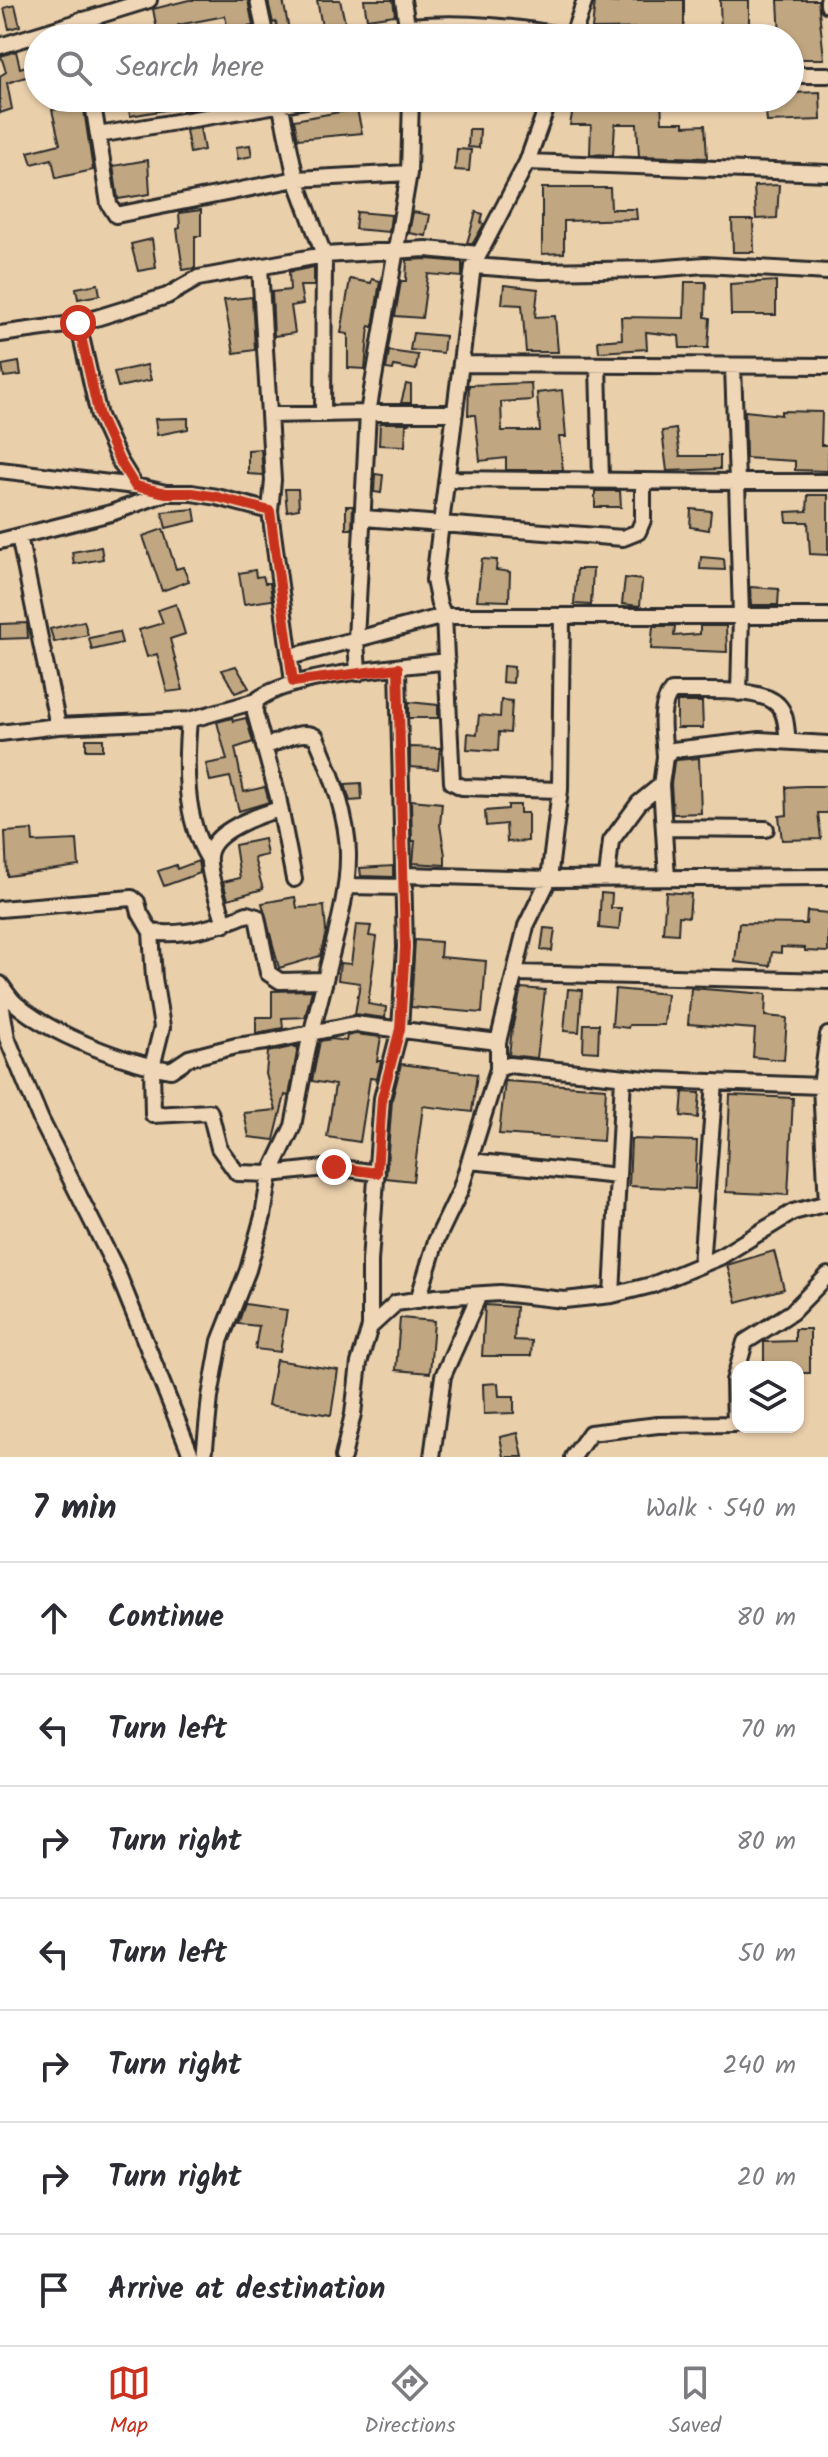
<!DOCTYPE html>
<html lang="en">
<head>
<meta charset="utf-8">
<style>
  body { margin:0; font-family:Kalam,sans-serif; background:#f2f2f3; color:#2b2b33 }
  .controls { position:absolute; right:24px; bottom:24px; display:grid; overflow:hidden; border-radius:16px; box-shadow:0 2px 6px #0004 }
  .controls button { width:72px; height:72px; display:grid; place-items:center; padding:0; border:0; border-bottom:2px solid #e1e1e2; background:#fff; color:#2b2b33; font:40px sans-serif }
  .stop { position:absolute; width:24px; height:24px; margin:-18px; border:6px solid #c8321e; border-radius:50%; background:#fff }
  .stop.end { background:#c8321e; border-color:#fff; box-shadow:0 2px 8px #0008 }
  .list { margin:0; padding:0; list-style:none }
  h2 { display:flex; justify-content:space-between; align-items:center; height:104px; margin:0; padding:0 32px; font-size:34px }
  h2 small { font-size:26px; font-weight:400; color:#7c7c81 }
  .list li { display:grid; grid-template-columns:52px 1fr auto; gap:24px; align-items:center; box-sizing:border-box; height:112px; padding:0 32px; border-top:2px solid #e1e1e2 }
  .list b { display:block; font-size:30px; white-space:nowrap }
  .list em { font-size:26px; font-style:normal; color:#7c7c81 }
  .icon { flex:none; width:44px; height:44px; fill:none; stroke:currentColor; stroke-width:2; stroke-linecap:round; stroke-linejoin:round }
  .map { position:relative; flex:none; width:828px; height:1457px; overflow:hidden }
  .search { position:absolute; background:#fff; box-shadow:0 2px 6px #0004; left:24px; right:24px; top:24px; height:88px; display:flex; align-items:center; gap:20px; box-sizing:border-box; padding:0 28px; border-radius:44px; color:#7c7c81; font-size:30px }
  .sheet { height:888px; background:#fff }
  nav { display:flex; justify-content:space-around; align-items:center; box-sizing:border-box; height:112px; border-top:2px solid #e1e1e2; background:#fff; font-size:22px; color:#7c7c81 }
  nav a { display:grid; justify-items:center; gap:4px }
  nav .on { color:#c8321e }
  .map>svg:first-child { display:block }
</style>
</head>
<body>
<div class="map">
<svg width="828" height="1457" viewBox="0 0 828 1457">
  <rect width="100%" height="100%" fill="#eacfab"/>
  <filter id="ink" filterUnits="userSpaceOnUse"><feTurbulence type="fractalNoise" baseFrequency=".0125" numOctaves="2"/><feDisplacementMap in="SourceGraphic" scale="16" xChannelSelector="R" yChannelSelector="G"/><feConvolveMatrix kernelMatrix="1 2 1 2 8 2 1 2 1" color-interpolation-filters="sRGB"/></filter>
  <g filter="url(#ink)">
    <path fill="#c1a781" stroke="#2b2b2b" stroke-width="2" d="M189,0H248L253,26L228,30L225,16L178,25L179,31L158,35L153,9Z
      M283,0L289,30L278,32L276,22L273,23L268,1Z
      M317,0H340L346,27L323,32Z
      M364,0H393L395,15L367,19Z
      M618,0H684V28L592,29L595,1L618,3Z
      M720,0H749V37L721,35Z
      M778,0H818L824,59H790V38H780Z
      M15,5L20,26L9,29L4,8Z
      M16,51L20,68L36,63L38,73L7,83L12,109L0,113V76L6,72L1,56Z
      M820,92L821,120L767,122L765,101L790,98V93Z
      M127,98H198L199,104L196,105L197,108L183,111L182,107L130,116Z
      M575,98H661L662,122H684V126L705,125L707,158L639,156L637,124H615L613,155L590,154L591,125H570Z
      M83,103L93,170L56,178L52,159L32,164L28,152L60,144L52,110Z
      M357,109L362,133L298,139L294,120Z
      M200,128L204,150L190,153L186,130Z
      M469,129H480L479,148L468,147Z
      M250,145L252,156L238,159L236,147Z
      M457,149L471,150L469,171L455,170Z
      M148,160L150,194L118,199L113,166Z
      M779,185L777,218L756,219L754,186Z
      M542,188H610L611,209H636L637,219L564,221V253L542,254Z
      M201,210V236H195V268L183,270L177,229L180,228L179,213Z
      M357,212L391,215L389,232L355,229Z
      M413,212L430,215L426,236L409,233Z
      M476,212L483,214L481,223L484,224L473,243H467Z
      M732,220H753L754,252H733Z
      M152,239L156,268L138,271L131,244Z
      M426,259L462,262V277L428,274L422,318L395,316L401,281H406L407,260Z
      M314,267V286H300L303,304L291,306L295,333L274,336L272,292L290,290L289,272Z
      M350,279L371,283L372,279L380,281L373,327L369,326L365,369L348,368V334L341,333Z
      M776,281V315H731L730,284Z
      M685,282H706L705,317L710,318L708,348H680L679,336L646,332L647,349L599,352L598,341L622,339L621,317L684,318Z
      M98,284L100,295L78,299L76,288Z
      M504,285L538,289L535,317L555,316L558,352H526L522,305L502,304Z
      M252,297L255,350L234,353L224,300Z
      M413,333L445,336L443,353L410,350Z
      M389,351L418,355L416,370L394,366L393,370L386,369Z
      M19,362L21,375L4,377L2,365Z
      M147,365L151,380L118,387L114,372Z
      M531,383L532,400L501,402L502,431H540L537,393L562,390L566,437H559L563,470H506V458L480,461L475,415H468L469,385Z
      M406,384L411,385V403H401Z
      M745,411L781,415V411L822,412L821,445H828V471L795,470V461L746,458Z
      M188,418V429L157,435L155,419Z
      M380,423H410L406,425L405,446L379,445Z
      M676,429L680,456H720V469L667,471L662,431Z
      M261,449L263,475L248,474V450Z
      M375,474L383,475L381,493L374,492Z
      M285,489H298L299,509L287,511Z
      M595,491H620L621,507H595Z
      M808,495H828V555L810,554L808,522H787L786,512L807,511Z
      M346,506H353L352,529H346Z
      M194,509L196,521L166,528L162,512Z
      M691,509L711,511L709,530L690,527Z
      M163,529L176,569L183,567L189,581L162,591L143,536Z
      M101,547L103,559L74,564L72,552Z
      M701,557L724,559L725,570L700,569Z
      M482,559L497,560L496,570L510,572L509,601L477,600Z
      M577,569H593L591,605L574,604Z
      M255,570L256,577L263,576L265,583H270L272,600L244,604L239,573Z
      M625,578L642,580L640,606L622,604Z
      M750,587L779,589L778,605H751Z
      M176,604L185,634L170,639L183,690L167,692L157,654L147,657L139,630L163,623L158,610Z
      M84,621L88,635L54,642L50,629Z
      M27,623L28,638L0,639V624Z
      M653,626H675L674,636L700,634V626H726L727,652L651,649Z
      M119,632L122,643L92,650L89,638Z
      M236,666L249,688L235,693L222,670Z
      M503,666L514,667L513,683L502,682Z
      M501,700L512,701L510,733L499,732L498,751L467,749L468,733L477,734L479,715L500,717Z
      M409,702L438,705V718H409Z
      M677,702H702L703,728H677Z
      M232,718L233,721L246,718L253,742L235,748L244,792L265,787L269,802L239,811L230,777L210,781L206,764L227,760L217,722Z
      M86,739H103V750H86Z
      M410,747L440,748L438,769L410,767Z
      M699,758L701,813L673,814L671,784L674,762L677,760Z
      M361,783L362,800L350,801L345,784Z
      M804,786H827L828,813H818L821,839L782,840L779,816L787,815L786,787Z
      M411,800L442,803L440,825L445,855V865L413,863L415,841H412Z
      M508,805H520V813H528V841L507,842L506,824L486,826L485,811L508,809Z
      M32,830L33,842L77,840L79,866L7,876L5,832Z
      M264,839L267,855L254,858L263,889L228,899L223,882L240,878L235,845Z
      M198,861L200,873L164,886L158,871L176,865L177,869Z
      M393,866V877L361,876L360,868Z
      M666,892L691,894L689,917L679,916L678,934L663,933Z
      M601,893L612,894L611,908H621L619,930L599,928Z
      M295,897L297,908L324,906L326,932L320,956L279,968L262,903Z
      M807,911L828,913V952L805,951V948L781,947V953L772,952L770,966L735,962L739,923L806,924Z
      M356,925L371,926L369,936L377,937L368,1004L386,1007L385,1018L355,1014L360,983L338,980L340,963L351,964Z
      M544,928L555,929L552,951L541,950Z
      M415,940L441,942L440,957L486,961L482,1013L411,1007Z
      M521,988L545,990L537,1058L509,1055L512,1029Z
      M691,988L766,994L765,1016L787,1018L784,1060L753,1057L755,1029L688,1024Z
      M568,989L582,990L579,1032L564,1031Z
      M615,989L667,994L664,1025H629L628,1028L612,1026Z
      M312,990L305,1017L282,1018L283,1028L256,1033V1017H272V991Z
      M584,1024H599L598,1052L583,1051Z
      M355,1034L381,1037L377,1061H381L377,1079L370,1078L360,1142L327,1137L335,1085L312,1081L320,1041L332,1039L346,1041L347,1036Z
      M292,1047H298L289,1096L285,1095L274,1140L249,1137L244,1113L276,1110L266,1074L268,1052Z
      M401,1064L477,1074L472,1112L423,1106L413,1181L386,1178L392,1100Z
      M505,1081L606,1088L603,1141L499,1134Z
      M683,1092L700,1093L698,1118L681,1116Z
      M730,1095L793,1098L788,1195L726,1192Z
      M631,1139L697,1141L695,1189L629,1186Z
      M774,1251L784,1289L737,1302L727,1265Z
      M245,1304L287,1310L280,1352L255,1349L259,1326L238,1324Z
      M485,1305L516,1307L514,1340L532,1341L531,1356H482Z
      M400,1318L434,1321L430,1373L396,1370Z
      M795,1329H810V1373H798V1367H764V1342L795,1341Z
      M276,1360L338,1370L331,1415L268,1405Z
      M498,1383L499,1396H514V1413L484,1414L483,1384Z
      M518,1433L523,1457H504L500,1437Z"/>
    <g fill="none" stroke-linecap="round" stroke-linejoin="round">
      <g stroke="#2b2b2b" stroke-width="20">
        <path id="minor" d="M258,0L266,38
          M403,0L409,38
          M828,0V5
          M80,20L83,38
          M409,26C467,21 514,27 572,37
          M572,38L585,0
          M0,46L149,0
          M790,75H828
          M92,98L109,204L116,215L296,179L279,98
          M411,98L409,173L368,413H455
          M550,98L527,162L473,266L434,580L439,604L444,616L452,782L462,787L560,790
          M98,135L319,98
          M527,162L828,173
          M473,266L541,271L654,269L705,265L828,272
          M260,267L273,480L270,511L293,682
          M78,323L99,416L119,460L135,486
          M0,334L80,323L167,296L198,278L324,255L426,249L479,254
          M461,364L828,366
          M598,365L601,481
          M323,414L324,255L296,179L409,173
          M269,415L368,413L356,639L358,673
          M0,470L135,486L166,493
          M447,479L737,482L733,366
          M364,518L623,538L638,532L643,520V481
          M19,536L58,726
          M0,541L111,513L166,493H192L217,497L270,511
          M289,657L444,616H828
          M739,693L741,615L737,482H828
          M256,701L255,713L278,797L294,879
          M0,733L58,726L189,720
          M264,747C279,742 301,728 316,737C331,771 349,821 348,857C348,898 334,940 325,980
          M665,757C664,735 657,708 672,691C699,692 760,686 778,705C787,714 786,730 788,741
          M661,785L667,878
          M664,828L766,829
          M208,858C184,819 185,764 189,720L256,701C287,674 403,667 447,661
          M405,875L549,879L828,877
          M607,877L611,841L639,803L661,785L665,757L673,750L760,740L828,744
          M346,886L405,887
          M0,909L132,898L137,902L140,913L151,932L154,978L162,1027L152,1067L153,1115L210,1112L219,1148L237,1173L270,1174L334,1167L377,1173
          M225,924C220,905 207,873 209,856C211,831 259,815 280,809
          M151,932C184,937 217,927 247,914L257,917L268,973L280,981L325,980L308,1047L293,1126L270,1174L263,1216L248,1270L220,1341L210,1397L204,1457
          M516,973L828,981
          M0,984C5,990 10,999 16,1004C50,1034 126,1063 171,1070L189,1058L236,1046L266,1042L355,1024L498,1042V1069
          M0,997L7,1038L41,1120L116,1269L192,1457
          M498,1042L526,926L549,879L560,790L562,616
          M470,1161L618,1176
          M827,1204L821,1086L828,1035
          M701,1265L715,1082
          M612,1295L623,1077
          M418,1300L436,1241L460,1191L498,1069L509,1065L656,1080L821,1086
          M370,1327V1261L382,1098L400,1029L405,947L398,668
          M343,1457L353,1414L359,1363L370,1327L396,1303L436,1297L500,1293L564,1300L612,1295L652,1285L720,1257L793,1212L828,1203
          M432,1457L443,1376L479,1295
          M573,1457L590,1433L658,1425L735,1424L734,1381L745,1342L792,1312L828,1275"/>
      </g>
      <use href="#minor" stroke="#efd6b6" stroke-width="14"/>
    </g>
  </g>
  <g fill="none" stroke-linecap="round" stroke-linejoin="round" filter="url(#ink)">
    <path stroke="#c8321e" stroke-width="10" d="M78,323L99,416L119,460L135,486L166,493H192L217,497L270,511L293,682L398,668L405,947L400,1029L382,1098L377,1173L334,1167"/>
  </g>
</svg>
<div class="controls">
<button><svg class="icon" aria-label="layers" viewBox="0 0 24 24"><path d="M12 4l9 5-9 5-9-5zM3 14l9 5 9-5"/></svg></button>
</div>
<div class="stop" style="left:78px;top:323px"></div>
<div class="stop end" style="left:334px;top:1167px"></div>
<div class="search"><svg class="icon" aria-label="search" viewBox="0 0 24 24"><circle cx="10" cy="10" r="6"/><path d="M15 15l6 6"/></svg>Search here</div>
</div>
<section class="sheet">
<h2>7 min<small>Walk · 540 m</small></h2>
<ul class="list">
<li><svg class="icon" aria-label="ahead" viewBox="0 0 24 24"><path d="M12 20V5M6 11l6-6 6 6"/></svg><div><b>Continue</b></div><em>80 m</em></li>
<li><svg class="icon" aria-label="left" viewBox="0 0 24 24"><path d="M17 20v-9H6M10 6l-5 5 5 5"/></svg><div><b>Turn left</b></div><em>70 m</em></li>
<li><svg class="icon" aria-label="right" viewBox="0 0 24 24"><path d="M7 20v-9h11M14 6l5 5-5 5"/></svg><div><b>Turn right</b></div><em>80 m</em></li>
<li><svg class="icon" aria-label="left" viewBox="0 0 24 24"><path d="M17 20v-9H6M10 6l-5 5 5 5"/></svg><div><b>Turn left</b></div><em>50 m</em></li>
<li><svg class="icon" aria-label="right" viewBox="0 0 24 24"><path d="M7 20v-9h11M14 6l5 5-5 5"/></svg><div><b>Turn right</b></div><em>240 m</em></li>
<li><svg class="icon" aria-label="right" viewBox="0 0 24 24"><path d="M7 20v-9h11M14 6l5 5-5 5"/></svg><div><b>Turn right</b></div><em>20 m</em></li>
<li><svg class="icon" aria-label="arrive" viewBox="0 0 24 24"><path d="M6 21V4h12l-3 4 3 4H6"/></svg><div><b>Arrive at destination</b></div></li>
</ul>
</section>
<nav>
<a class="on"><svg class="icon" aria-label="map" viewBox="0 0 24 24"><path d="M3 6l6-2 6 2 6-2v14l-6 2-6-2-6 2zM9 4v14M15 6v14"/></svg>Map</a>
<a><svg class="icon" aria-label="directions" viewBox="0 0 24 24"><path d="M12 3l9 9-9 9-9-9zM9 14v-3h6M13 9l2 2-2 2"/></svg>Directions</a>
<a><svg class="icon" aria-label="saved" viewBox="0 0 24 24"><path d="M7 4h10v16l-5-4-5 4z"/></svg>Saved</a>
</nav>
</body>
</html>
